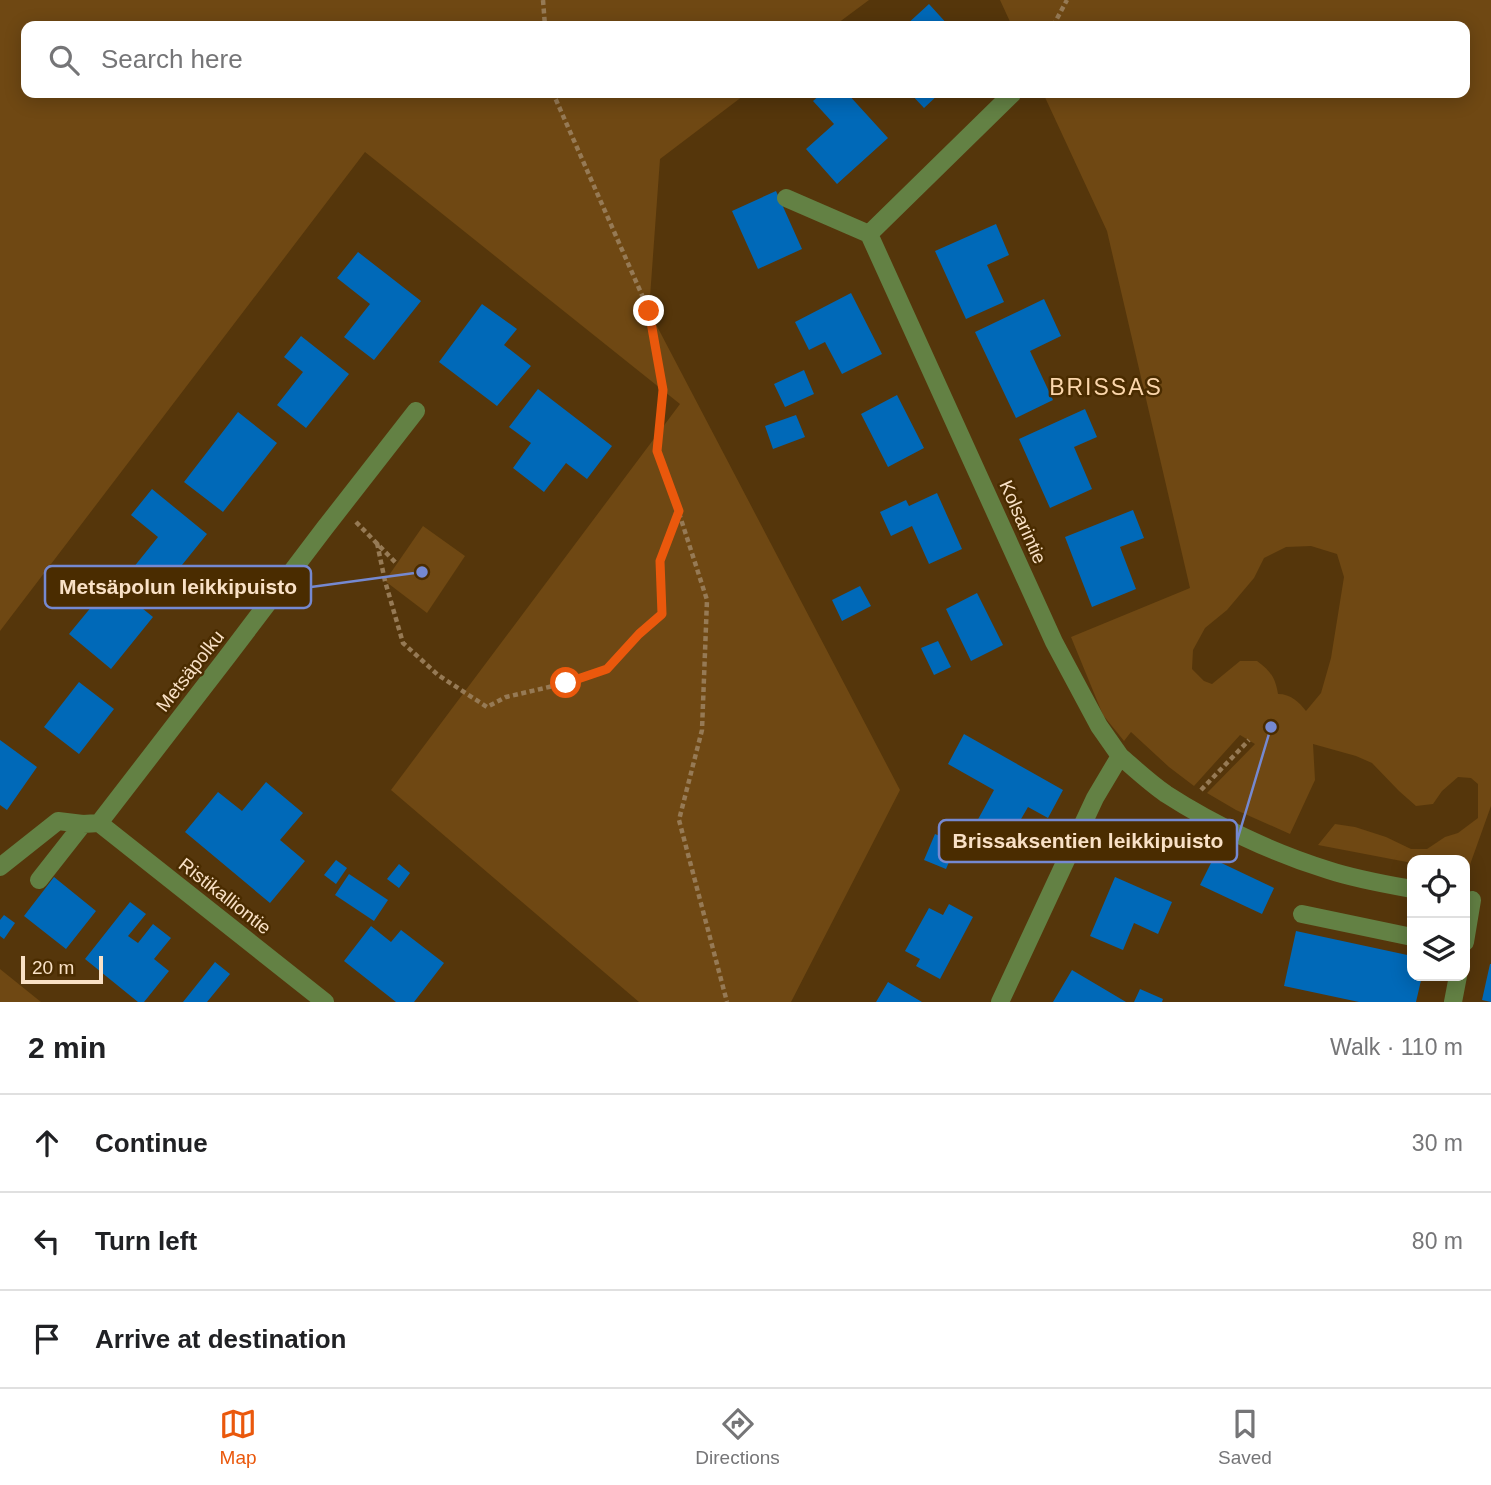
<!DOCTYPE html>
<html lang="en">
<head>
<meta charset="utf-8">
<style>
  body { margin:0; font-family:Helvetica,sans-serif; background:#f2f2f2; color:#202124 }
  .controls { position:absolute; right:21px; bottom:21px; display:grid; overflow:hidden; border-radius:14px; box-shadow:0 4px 18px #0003 }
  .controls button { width:63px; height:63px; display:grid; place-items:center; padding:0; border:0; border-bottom:2px solid #e0e0e0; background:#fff; color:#202124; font:35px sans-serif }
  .scale { position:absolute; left:21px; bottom:18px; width:82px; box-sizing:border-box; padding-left:7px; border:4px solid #f9e1c6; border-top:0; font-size:19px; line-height:24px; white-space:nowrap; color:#f9e1c6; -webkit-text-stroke:5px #4a2c00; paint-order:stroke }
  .stop { position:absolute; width:21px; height:21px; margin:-16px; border:5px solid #ea580c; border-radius:50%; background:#fff }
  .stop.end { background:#ea580c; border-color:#fff; box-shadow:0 2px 7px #0008 }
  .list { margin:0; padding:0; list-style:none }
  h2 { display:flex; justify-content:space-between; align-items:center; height:91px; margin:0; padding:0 28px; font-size:30px }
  h2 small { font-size:23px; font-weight:400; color:#757577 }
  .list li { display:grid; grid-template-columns:46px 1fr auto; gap:21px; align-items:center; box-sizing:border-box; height:98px; padding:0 28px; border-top:2px solid #e0e0e0 }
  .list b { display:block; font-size:26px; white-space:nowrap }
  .list em { font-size:23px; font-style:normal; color:#757577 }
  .icon { flex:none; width:38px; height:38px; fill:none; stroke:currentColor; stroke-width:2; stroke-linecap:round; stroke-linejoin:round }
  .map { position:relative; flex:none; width:1491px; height:1002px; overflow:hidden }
  .search { position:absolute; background:#fff; box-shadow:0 4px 18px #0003; left:21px; right:21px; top:21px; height:77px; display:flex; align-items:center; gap:18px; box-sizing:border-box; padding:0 24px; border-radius:14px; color:#757577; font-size:26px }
  .sheet { height:385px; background:#fff }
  nav { display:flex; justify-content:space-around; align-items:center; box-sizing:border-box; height:98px; border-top:2px solid #e0e0e0; background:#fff; font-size:19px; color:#757577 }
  nav a { display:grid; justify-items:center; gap:4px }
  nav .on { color:#ea580c }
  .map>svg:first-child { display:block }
</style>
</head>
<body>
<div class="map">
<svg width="1491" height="1002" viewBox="0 0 1491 1002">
  <rect width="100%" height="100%" fill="#55360b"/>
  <path fill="#6f4813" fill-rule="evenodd" d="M0,0H869L834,26H26V93H747L660,159L649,311L900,790L791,1002H639L391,790L680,404L365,152L0,631Z
    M1000,0H1491V806L1467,873H1465V860H1412V863L1318,845L1335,824L1355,827L1386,837L1411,849H1427L1445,837L1458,833L1478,818V784L1471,778L1458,777L1442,791L1433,804L1416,806L1399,791L1372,763L1356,756L1313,744L1315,780L1290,834L1236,810L1207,793L1255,744L1240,735L1194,786L1169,767L1131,732L1124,741L1103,715L1071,637L1190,588L1107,231L1043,93H1465V26H1012ZM1311,546L1337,554L1344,577L1331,658L1321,693L1306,711C1299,702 1291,694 1278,694C1275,676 1270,671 1257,661H1240L1212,684L1204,681L1192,669L1193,650L1205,628L1227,610L1254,578L1264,558L1286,547Z
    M423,526L465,556L427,613L385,581Z
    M0,969L41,1002H0Z"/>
  <path fill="#0069b8" d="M929,4L949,26H905Z
    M822,93H847L888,138L837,184L806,149L834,124L813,101Z
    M910,93H940L924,108Z
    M776,191L802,249L758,269L732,211Z
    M996,224L1009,255L987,265L1004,302L966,319L935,251Z
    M358,252L421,301L374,360L344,337L370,304L337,278Z
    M851,293L882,354L842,374L825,342L809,350L795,322Z
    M1044,299L1061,336L1030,351L1053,400L1016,418L975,332Z
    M482,304L517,329L504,345L531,366L497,406L439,362Z
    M301,336L349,374L306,428L277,405L303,372L284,357Z
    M804,370L814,394L785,407L774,384Z
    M538,389L612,446L587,479L566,463L544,492L513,468L531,443L509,427Z
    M897,395L924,448L888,467L861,414Z
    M1085,409L1097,437L1074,447L1092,489L1050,508L1019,439Z
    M238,412L277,443L223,512L184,482Z
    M796,415L805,437L773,449L765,426Z
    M152,489L207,534L161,591L133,568L158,537L131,515Z
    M937,493L962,549L929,564L912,526L891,536L880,512L906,500L909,506Z
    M1133,510L1144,538L1120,547L1136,589L1092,607L1065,537Z
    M111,583L153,617L111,669L69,634Z
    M860,586L871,606L842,621L832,600Z
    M977,593L1003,645L971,661L946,609Z
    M938,641L951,667L934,675L921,648Z
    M79,682L114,709L79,754L44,727Z
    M964,734L1063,790L1048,818L1028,807L1002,852L970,834L994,790L948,764Z
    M0,740L37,767L7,810L0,805Z
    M266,782L303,813L280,840L305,861L270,903L185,832L218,792L242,811Z
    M935,834L957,843L946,869L924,860Z
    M1213,859L1274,888L1262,914L1200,885Z
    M336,860L347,868L336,884L324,875Z
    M399,864L410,873L399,888L387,879Z
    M349,874L388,900L374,921L335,895Z
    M54,877L96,911L66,949L24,916Z
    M1115,877L1172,902L1158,934L1134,923L1123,950L1090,936Z
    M130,902L146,914L128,936L138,943L153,924L171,938L154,959L169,971L144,1002H138L85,959Z
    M949,904L973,917L940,979L916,966L920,959L905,951L929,908L943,915Z
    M4,915L15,923L4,939L0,936V920Z
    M371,926L391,942L401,930L444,963L414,1002H396L344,961Z
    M1296,931L1412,956V976H1422L1416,1002H1359L1284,986Z
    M215,962L230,974L207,1002H183Z
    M1490,964H1491V1002L1482,1000Z
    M1072,970L1126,1002H1053Z
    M888,982L922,1002H876Z
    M1140,989L1163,999L1162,1002H1134Z"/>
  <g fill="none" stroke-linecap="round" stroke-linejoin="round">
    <path stroke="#967a55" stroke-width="4.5" stroke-dasharray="5 3.5" stroke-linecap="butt" d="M543,0L545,26
      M1053,26L1067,0
      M679,513L707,600L702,730L679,820L727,1002
      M356,522L396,563
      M377,543L385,581L403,643L438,675L487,707L506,697L566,683L607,669L639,634L662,614L660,561L679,511L657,451L663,390L649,311L553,93
      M1201,790L1249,740"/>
    <path stroke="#638144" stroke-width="18" d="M786,198L869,234
      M1120,756C1135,769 1150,783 1166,794C1214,825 1273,853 1328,870C1355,879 1384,884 1412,889
      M99,823L227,657L324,529L416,411
      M99,823L325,1002
      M0,867L58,821L83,824L99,823
      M39,880L83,824
      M1302,914L1412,937
      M1465,942L1472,900
      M1000,1002L1095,798L1120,756L1099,726L1054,642L869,234L1013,93
      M1453,1002L1458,976"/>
  </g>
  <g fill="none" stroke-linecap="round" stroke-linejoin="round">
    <path stroke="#ea580c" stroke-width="9" d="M566,683L607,669L639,634L662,614L660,561L679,511L657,451L663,390L649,311"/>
  </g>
  <g text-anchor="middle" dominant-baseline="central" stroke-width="5" stroke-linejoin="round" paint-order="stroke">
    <g font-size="19" fill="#f9e1c6" stroke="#4a2c00">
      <text transform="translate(1023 522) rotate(66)">Kolsarintie</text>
      <text transform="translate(190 671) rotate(-52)">Metsäpolku</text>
      <text transform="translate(225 896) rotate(38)">Ristikalliontie</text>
    </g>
    <g font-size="23" letter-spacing="2" fill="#fbd6ab" stroke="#4a2c00">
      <text x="1106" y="387">BRISSAS</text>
    </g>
  </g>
  <path fill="none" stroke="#7589d1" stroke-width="2.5" d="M422 572L311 587M1271 727L1237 841"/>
  <g fill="#7589d1" stroke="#4a2c00" stroke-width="2.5">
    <circle cx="422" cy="572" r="7"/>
    <circle cx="1271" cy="727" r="7"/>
  </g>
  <g fill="#4a2c00" stroke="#7589d1" stroke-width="2.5">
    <rect x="45" y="566" width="266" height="42" rx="7"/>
    <rect x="939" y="820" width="298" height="42" rx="7"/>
  </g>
  <g font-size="21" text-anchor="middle" font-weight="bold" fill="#f9e1c6">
    <text x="178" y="594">Metsäpolun leikkipuisto</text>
    <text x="1088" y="848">Brissaksentien leikkipuisto</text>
  </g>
</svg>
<div class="controls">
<button><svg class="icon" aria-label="locate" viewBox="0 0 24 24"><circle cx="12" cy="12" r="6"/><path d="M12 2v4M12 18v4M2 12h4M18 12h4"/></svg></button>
<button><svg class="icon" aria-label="layers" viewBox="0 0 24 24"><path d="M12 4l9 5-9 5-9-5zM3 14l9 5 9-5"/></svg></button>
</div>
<div class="scale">20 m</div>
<div class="stop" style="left:566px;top:683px"></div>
<div class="stop end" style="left:649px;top:311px"></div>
<div class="search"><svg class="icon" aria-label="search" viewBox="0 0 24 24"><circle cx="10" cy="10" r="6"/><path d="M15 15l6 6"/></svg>Search here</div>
</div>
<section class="sheet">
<h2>2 min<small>Walk · 110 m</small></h2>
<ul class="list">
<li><svg class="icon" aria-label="ahead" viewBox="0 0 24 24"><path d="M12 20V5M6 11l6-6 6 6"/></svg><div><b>Continue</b></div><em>30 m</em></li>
<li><svg class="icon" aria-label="left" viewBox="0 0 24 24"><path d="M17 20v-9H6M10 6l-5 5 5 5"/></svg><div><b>Turn left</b></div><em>80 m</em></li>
<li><svg class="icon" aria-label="arrive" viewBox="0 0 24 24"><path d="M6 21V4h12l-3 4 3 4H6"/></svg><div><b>Arrive at destination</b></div></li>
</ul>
</section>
<nav>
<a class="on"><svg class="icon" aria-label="map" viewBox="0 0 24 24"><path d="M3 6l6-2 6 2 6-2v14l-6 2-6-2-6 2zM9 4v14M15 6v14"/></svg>Map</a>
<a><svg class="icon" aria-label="directions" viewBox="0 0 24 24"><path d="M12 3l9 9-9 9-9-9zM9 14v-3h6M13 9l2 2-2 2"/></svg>Directions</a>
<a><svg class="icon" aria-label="saved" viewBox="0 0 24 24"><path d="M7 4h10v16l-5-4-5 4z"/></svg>Saved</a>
</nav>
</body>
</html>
